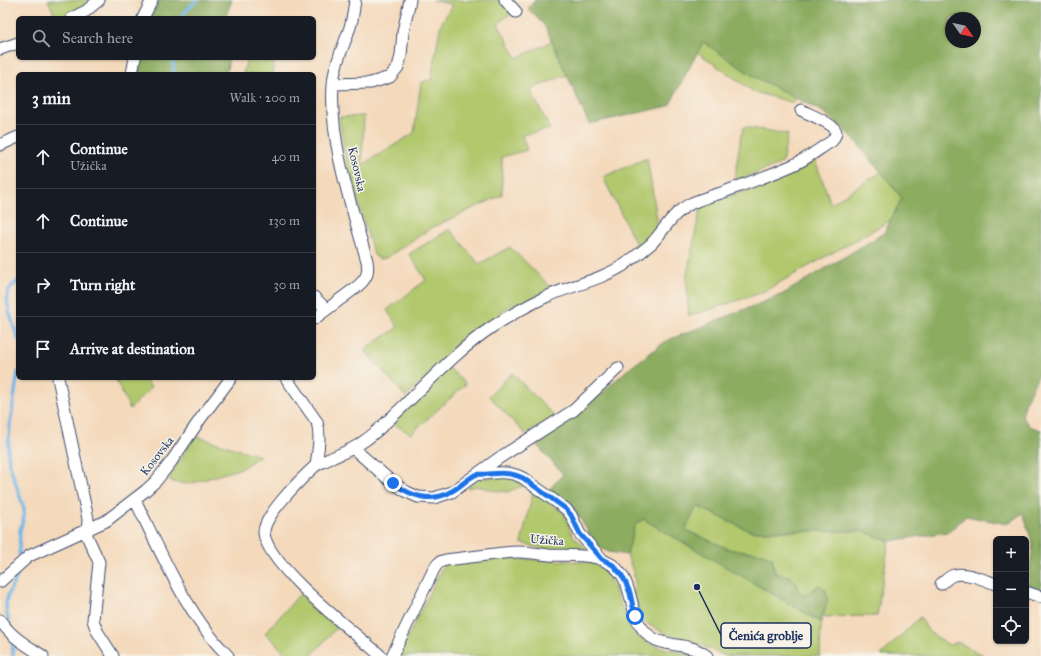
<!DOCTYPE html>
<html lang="en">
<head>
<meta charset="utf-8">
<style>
  body { margin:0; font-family:"IM FELL Great Primer",serif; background:#20242c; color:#f1f3f6 }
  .controls { position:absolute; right:12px; bottom:12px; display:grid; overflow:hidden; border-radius:6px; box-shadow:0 1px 3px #0004 }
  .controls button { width:36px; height:36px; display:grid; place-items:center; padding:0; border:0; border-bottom:1px solid #363941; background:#171b24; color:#f1f3f6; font:20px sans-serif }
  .compass { position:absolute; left:945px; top:12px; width:36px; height:36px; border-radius:50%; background:#171b24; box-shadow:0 1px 3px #0004; rotate:124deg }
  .stop { position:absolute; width:12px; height:12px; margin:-9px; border:3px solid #1a73e8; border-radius:50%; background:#fff }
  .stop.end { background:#1a73e8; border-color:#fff; box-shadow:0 1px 4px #0008 }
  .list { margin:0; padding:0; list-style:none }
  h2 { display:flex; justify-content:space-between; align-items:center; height:52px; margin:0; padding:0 16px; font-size:17px }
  h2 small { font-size:13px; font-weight:400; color:#9ea1a6 }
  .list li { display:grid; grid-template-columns:26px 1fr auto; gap:12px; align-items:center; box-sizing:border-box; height:64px; padding:0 16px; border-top:1px solid #363941 }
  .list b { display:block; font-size:15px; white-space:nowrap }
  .list p { margin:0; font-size:13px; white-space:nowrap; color:#9ea1a6 }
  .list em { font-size:13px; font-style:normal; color:#9ea1a6 }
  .icon { flex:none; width:22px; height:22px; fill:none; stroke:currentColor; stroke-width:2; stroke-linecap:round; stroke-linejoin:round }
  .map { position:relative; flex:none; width:1041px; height:656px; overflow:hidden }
  .search { position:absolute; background:#171b24; box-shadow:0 1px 3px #0004; left:16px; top:16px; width:300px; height:44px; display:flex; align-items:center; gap:10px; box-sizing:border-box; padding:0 14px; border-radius:6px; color:#9ea1a6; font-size:15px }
  .panel { position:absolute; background:#171b24; box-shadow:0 1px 3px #0004; left:16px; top:72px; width:300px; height:308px; border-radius:6px }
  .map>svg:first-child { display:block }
</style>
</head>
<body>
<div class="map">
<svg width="1041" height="656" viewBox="0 0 1041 656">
  <rect width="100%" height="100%" fill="#f7f3e8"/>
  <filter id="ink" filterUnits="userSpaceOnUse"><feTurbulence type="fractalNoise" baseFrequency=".025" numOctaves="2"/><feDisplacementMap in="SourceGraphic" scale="8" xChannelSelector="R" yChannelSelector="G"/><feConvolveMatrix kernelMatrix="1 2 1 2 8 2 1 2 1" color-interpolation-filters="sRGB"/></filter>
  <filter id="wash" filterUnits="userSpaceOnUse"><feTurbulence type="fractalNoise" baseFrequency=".012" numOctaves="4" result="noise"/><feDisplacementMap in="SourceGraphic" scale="16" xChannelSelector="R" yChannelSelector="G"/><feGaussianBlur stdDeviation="0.9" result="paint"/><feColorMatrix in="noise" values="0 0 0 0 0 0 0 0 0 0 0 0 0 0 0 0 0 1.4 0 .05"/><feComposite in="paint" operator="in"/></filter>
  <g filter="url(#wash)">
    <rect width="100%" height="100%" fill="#f4d9bb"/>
    <path fill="#b1c86d" stroke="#667c66" d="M48,0H93L85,6L58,18H56Z
      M433,0H500L512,12L498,24L517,58L552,41L567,75L530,89L550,129L522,135L527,150L502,157V195L431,228L386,258L379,259L374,255L349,174L344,150L339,117L364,116L362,165L414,133L421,82L431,80L440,28L442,22L453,5Z
      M703,41L753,76L796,98L794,103L754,92L697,52Z
      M247,58H275L272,74H243Z
      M744,127L788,134L782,163L734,182L741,135Z
      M647,158L658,225L639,250L603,177Z
      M815,160L831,204L881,172L902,198L891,220L761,293L689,316L686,279L701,205L767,184Z
      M450,229L479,264L510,247L553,289L503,310L501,314L460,345L406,397L364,350L398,327L387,310L426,280L409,254Z
      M448,367L466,384L411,434L392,423Z
      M512,373L555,417L525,434L489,396Z
      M115,378H145L151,388L130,409Z
      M195,436L260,456L242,468L189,484L177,483L171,481L169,478Z
      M509,476L525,485L507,492L491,490L478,486L467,488L478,479Z
      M533,492L562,511L567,519L569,528L573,536L587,549L557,550L543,549L521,543Z
      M697,506L750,531H862L889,541L877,616L822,617L827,600L819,585L806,595L798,592L775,573L772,558L762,553L731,550L685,530Z
      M643,519L821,622L820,656H725L698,644L669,635L649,625L643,619L633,592L635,582L634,574L627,555L634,528L637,523Z
      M493,558L552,560L598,563L607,572L631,629L640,638L649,644L675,651L692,653L696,656H399L414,624L443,566L448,563Z
      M300,594L337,627L311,656H288L265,633Z
      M920,617L929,632L949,645L958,642L985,656H882L881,655Z"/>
    <path fill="#8cac60" stroke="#546e5f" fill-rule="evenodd" d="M159,0H232L225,18H151Z
      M535,0H1041V370L1027,398L1022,416L1029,426L1041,430V592L1028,588L1033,545L1023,513L1007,524L966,516L949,532L889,541L862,531H750L697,506L685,530L731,550L762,553L772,558L775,573L789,576L797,583L798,592L806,595L819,585L825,589L828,600L821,622L643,519L637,523L634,528L627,555L609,552L600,548L593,540L575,510L549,490L563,474L534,442L575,417L626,371L666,341L783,294L884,233L902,198L853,138L825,113L753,76L703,42L669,106L589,124L545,26L528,9ZM951,18H975V42H951Z
      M141,58H229L227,70L220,74H138Z"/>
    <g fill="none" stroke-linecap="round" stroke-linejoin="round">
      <path stroke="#72b5e7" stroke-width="3.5" d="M182,18L183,14L197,0
        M173,74V58
        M18,281C14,284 9,288 8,293C4,302 15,328 18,339
        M18,372L10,425L8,452L9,463L24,509V516L20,530L19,554
        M11,628C2,603 6,597 18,575
        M12,638L13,656"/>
    </g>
  </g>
  <g filter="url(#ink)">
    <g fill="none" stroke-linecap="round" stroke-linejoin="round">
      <g stroke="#3c486c" stroke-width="13">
        <path id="street" d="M505,0L516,12
          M72,18L86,11L99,0
          M143,18L152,0
          M0,49L18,43
          M132,74L135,58
          M333,84L371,83L390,77L398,67L401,56L403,32L410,0
          M0,145L18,137
          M314,297L326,309
          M314,319L358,286C367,278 369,273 367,261C352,207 329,142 333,85C334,64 345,44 351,24C353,16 354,8 355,0
          M58,378L88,519L87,536L99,562L93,620L97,631L113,656
          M286,378L317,422C321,436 318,451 316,465
          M353,448L393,483L407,492L418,497L434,498L452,492L499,458L574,410L618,368
          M476,475C493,473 508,470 523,478L566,509L571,515L580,534L602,559
          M135,500C161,552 186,614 228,656
          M0,582L29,556L106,521L145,491L156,481L171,462L201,418L231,378
          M941,584C945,581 949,576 954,575C967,572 984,580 996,584
          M1026,592L1041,597
          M0,620C11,637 26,645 43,656
          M381,656C355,633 267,566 264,533C263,516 301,479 314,467C318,463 324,462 329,459C341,454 354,449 364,441C375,434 384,424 394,415C426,385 456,351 492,327C512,314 533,302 555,293C578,284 602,279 624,265C633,258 643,251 652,243C665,229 673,212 692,203C701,199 711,196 721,193C745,184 768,176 791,166C806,160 819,149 832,141C834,138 836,135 836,132C835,124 808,114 801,110
          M392,656L433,571C436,565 439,561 446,560C463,558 479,556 495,554C503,553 511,552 519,552C529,552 539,554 549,555C574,556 606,551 622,575C635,595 629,621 651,637C662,645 678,644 691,648C697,649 702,653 707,656"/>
      </g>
      <use href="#street" stroke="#fff" stroke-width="11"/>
    </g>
  </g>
  <g fill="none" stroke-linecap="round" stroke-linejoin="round" filter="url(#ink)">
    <path stroke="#1a73e8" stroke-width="5" d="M393,483C411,496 431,504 452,491C460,487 467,479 475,475C478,474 483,474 487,474C500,473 511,472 523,478L566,509L571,515L580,534L602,559L613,565L621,574L624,579L630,593L635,616"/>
  </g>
  <g text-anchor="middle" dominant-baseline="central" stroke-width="3" stroke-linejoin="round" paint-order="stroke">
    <g font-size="12" fill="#1b2f5e" stroke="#f7f3e8">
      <text transform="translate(357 169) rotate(77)">Kosovska</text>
      <text transform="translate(157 456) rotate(-52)">Kosovska</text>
      <text transform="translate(547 540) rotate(4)">Užička</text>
    </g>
  </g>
  <path fill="none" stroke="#1b2f5e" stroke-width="1.5" d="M697 587L721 635"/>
  <circle fill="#1b2f5e" stroke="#f7f3e8" stroke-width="1.5" cx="697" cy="587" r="4"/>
  <rect fill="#f7f3e8" stroke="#1b2f5e" stroke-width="1.5" x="721" y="623" width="90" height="25" rx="4"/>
  <g font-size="13" text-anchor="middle" font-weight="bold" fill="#1b2f5e">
    <text x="766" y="640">Čenića groblje</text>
  </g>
</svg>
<div class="controls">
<button>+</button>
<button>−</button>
<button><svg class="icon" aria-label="locate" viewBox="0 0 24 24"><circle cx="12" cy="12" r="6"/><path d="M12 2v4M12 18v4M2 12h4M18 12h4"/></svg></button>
</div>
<svg class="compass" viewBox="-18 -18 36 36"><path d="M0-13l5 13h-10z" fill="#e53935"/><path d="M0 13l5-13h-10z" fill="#9ea1a6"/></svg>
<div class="stop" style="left:635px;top:616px"></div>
<div class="stop end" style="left:393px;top:483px"></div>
<div class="search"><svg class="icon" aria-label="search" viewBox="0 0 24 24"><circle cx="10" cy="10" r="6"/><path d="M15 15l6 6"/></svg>Search here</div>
<section class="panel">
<h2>3 min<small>Walk · 200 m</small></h2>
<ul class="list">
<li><svg class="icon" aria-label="ahead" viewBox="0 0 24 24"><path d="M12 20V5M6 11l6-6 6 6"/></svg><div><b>Continue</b><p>Užička</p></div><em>40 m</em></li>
<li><svg class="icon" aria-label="ahead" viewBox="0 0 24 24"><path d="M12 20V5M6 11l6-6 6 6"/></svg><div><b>Continue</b></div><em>130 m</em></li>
<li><svg class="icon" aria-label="right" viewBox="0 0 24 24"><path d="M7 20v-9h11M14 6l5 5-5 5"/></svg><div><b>Turn right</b></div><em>30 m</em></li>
<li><svg class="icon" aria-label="arrive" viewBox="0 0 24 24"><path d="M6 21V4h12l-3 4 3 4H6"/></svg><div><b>Arrive at destination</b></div></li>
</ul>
</section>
</div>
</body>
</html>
